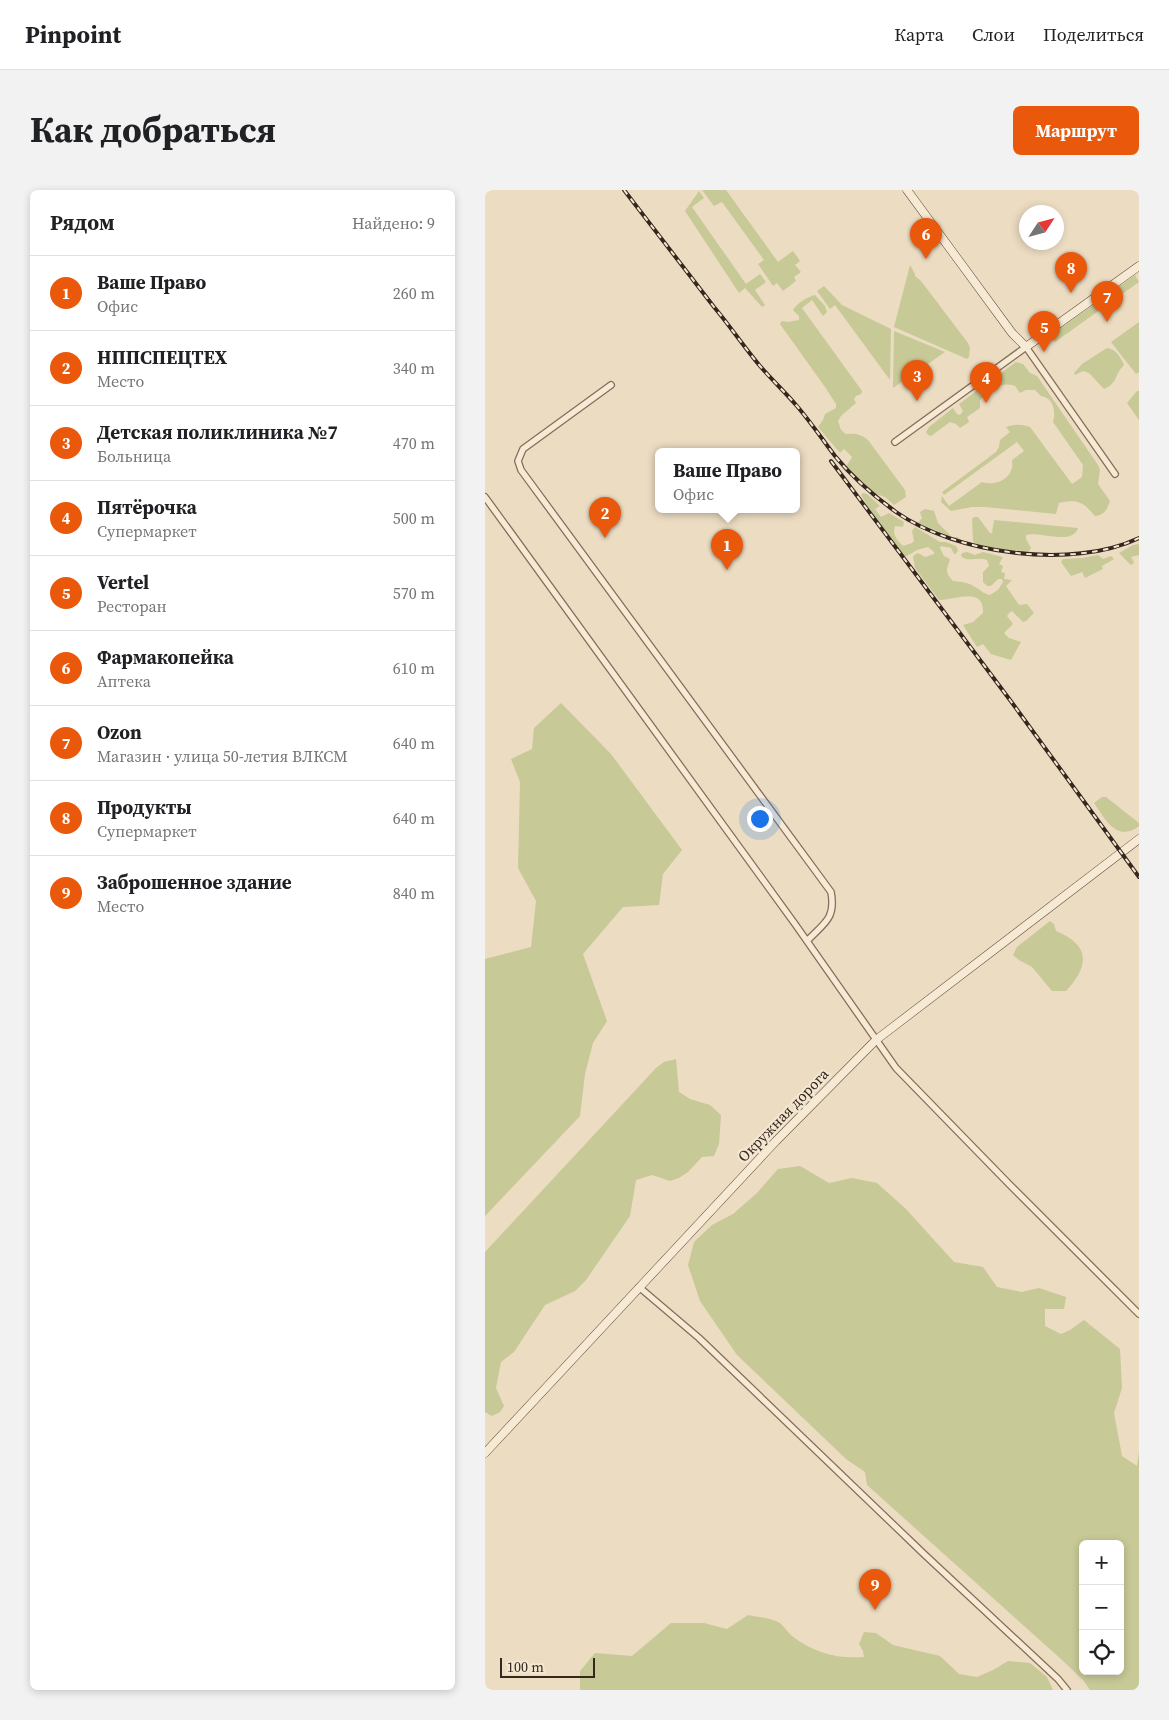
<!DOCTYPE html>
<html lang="ru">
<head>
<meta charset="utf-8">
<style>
  body { margin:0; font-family:"Source Serif 4",serif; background:#f2f2f2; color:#202124 }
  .controls { position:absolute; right:15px; bottom:15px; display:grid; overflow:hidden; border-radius:8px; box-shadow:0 2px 8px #0003 }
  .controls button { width:45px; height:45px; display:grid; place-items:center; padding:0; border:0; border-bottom:1px solid #e0e0e0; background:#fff; color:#202124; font:25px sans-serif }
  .compass { position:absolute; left:534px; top:15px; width:45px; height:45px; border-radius:50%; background:#fff; box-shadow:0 2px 8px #0003; rotate:54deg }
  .scale { position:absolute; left:15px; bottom:12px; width:95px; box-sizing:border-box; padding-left:5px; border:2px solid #35271e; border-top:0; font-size:14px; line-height:18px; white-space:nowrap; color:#35271e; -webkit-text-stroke:4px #f3e7d1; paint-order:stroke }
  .you { position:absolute; left:274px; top:628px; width:18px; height:18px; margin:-12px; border:4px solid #fff; border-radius:50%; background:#1a73e8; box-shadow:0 0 0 8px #1a73e833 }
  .badge { display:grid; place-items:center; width:32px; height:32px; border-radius:50%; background:#ea580c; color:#fff; font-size:16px; font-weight:700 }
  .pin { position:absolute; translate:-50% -41px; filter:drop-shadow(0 1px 2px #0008) }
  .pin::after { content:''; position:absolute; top:26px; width:18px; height:15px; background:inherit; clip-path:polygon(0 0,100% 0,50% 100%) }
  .popup { position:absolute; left:170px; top:258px; width:145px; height:65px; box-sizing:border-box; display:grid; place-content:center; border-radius:8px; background:#fff; filter:drop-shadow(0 1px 4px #0005); font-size:16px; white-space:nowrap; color:#757577 }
  .popup b { font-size:19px; color:#202124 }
  .popup::after { content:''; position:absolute; left:50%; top:100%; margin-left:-10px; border:10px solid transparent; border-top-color:#fff }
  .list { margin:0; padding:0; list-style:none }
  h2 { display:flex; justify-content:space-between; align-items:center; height:65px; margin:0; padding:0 20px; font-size:21px }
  h2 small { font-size:16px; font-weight:400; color:#757577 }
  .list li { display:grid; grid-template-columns:32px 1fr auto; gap:15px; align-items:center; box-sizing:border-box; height:75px; padding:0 20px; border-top:1px solid #e0e0e0 }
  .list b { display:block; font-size:19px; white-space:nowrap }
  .list p { margin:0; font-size:16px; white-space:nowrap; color:#757577 }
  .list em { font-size:16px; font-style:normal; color:#757577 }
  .icon { flex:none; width:28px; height:28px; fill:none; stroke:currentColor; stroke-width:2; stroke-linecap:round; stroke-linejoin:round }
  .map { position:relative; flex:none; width:654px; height:1500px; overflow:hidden; border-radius:8px }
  header { display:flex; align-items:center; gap:30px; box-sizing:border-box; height:70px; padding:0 25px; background:#fff; border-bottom:1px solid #e0e0e0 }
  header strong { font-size:24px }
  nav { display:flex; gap:28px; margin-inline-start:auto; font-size:18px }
  .intro { display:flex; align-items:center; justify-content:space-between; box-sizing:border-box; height:120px; padding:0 30px }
  h1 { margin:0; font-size:35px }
  .button { padding:12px 22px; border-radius:8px; background:#ea580c; color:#fff; font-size:18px; font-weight:700 }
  main { display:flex; gap:30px; padding:0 30px }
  aside { flex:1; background:#fff; border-radius:8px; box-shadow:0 2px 8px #0003 }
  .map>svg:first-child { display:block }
</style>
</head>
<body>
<header>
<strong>Pinpoint</strong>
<nav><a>Карта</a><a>Слои</a><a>Поделиться</a></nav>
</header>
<div class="intro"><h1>Как добраться</h1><a class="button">Маршрут</a></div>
<main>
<aside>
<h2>Рядом<small>Найдено: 9</small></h2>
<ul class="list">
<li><span class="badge">1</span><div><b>Ваше Право</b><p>Офис</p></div><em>260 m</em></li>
<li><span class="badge">2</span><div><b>НППСПЕЦТЕХ</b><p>Место</p></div><em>340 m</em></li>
<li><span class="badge">3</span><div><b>Детская поликлиника №7</b><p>Больница</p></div><em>470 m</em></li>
<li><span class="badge">4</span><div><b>Пятёрочка</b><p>Супермаркет</p></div><em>500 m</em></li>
<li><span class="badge">5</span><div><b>Vertel</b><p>Ресторан</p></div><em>570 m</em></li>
<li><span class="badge">6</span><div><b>Фармакопейка</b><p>Аптека</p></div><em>610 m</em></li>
<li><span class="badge">7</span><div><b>Ozon</b><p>Магазин · улица 50-летия ВЛКСМ</p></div><em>640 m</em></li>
<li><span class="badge">8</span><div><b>Продукты</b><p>Супермаркет</p></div><em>640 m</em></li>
<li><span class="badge">9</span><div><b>Заброшенное здание</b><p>Место</p></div><em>840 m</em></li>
</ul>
</aside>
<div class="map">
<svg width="654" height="1500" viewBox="0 0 654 1500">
  <rect width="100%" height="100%" fill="#ecdcc2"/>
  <path fill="#c7c996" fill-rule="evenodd" d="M217,0H241L293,72L308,61L315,71L310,75L316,82L309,87L311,91L298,101L292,93L288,96L273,74L279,70L237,12L229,16Z
    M214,1L219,8L207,17L261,94L275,84L281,92L270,100L280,115L277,117L260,98L254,103L200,21Z
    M425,75L430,84V86L436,91L483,153L485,158L484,167L482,169L409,137Z
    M650,85L654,92L570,152L565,146Z
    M339,96L357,115L406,139L405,190L350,115L345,119L332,101Z
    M330,105L340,116L342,122L338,126L327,110L317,118L377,201L376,204L371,206L369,209L371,213L356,226L353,231L356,240L361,244C370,243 376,244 383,250L420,300L421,307L409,315L400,307L391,304L383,298L361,277L367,267L359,259L355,263L333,237L338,230L340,224L351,218V214L340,197L295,134L297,131L303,132L314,130V126L308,120C312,113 322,107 330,105Z
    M654,132V182L651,184L626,152Z
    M409,141L460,162L408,198Z
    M622,158C631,159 636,168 639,175C628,186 634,192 619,199L604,183L598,181L590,185L589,183L597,174Z
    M531,172L538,174L545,183L552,186L613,275L615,280L613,294L625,311C622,319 620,325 610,326C598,312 593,309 574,313L571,324L500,317H487L466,321L456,312L457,306L464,316L497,292C512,297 530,287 527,270L539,261L532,252L459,305L457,302L511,262L514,257L515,250L525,242L521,237C530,234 536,234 545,237L587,294L597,287L598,275L568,232C571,222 569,208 556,206L550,200H541L535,203L530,196C517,191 504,200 495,210V218L482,227L484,232L475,238L471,234L465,232L446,246L443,245L441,242L444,237L468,218L472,224L475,225L478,221L474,214Z
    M652,201H654V230L642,213Z
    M378,303L382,304L393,314L395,316L390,319L396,327L404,323L419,332L418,337L410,336C407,345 412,350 418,356L427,353L429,351L427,341L430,337L455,352H461L471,356L473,360L471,364H469L466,358L456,356L455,358L459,366L465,369C462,380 459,381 468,391C476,392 483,392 490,397C496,400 497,403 505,405L513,400L518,392L517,389H513L506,396H502L498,392V382L504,376L502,370C493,366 484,373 476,366L477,363L482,362L490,365L498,362L518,367L514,374L518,376L516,382L520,383L519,389L527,390L521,396L534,415L542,414L549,423L541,431L538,432L527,421L524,423L522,426L528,434L519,443L524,448L536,452L526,470L506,464L498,454L492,457L478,435L488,432L498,423C499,395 469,411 454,410L430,378L428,366L433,363L440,367L449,364V362L443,357L432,360L422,366H419L383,317L376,305Z
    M440,319L449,321L453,333L467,347H473L474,350L433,333L437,328L435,322Z
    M489,327H493L505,343H507L509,330L593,338C587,356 556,341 541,345V349L546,358L544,361L519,360L491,354L488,351L487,329Z
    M654,354V365L646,367L649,373L646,375L634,363L648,355Z
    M613,365L618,369L626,366L629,369L617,376L618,379L600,388L597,382L586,386L576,372L578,369L597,368Z
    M76,513L126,564L197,660L178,684L174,715L138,717L98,764L122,831L108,853L100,884L95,926L0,1026V769L46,757L51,711L33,678L35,592L26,569L47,559L49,538Z
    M617,607H621L654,633V636C632,653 620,629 609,613Z
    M565,731L569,734L571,741C605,755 605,775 581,801H567L547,777L534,770L528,765L532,757Z
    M191,869L194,902L205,909L225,915L236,925L234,954L229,966L217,967L203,982L194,988L185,991L167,985L151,990L145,1026L101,1090L90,1101L60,1115L29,1162L16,1172L11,1198L19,1216L15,1222L7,1226L0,1222V1062L171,878L179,872Z
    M315,976L344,993L367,988L392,993L421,1019L469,1072L498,1077L512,1097L537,1102L554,1098L581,1107L579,1119H560V1136L576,1144L585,1140L599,1130L635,1159L637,1198L629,1223L637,1266L652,1276L654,1262V1500H605L599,1491L577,1470L382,1295L380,1282L361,1269L252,1165L215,1111L203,1075L209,1052L227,1035L248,1024L272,1003L293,979ZM598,1354H635V1481H598Z
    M263,1425C273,1427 285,1428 293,1432C299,1435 302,1442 307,1446C329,1463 352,1469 379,1467L378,1461L374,1454L379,1442L391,1443L408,1455L455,1466L474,1484L492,1487L508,1480L523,1471L545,1473L562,1487L568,1500H95V1481L110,1463L147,1466L186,1433H219L242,1439Z"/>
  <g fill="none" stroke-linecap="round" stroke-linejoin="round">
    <g stroke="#846d5a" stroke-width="8">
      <path id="minor" d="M126,195L38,259L33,271L36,280L346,702C351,729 339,733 322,751
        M410,252L541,157L630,284
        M0,307L310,734L411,878L524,994L654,1124
        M154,1097L214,1148L440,1365L573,1489L582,1500"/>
    </g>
    <g stroke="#664f3d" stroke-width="9">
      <path id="secondary" d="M422,0L527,143L541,157L654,76
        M0,1263L291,951L391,850L654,649"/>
    </g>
    <use href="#minor" stroke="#f7ead4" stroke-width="5.5"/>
    <use href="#secondary" stroke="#f7ead4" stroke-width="8"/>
    <g stroke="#35271e" stroke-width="4">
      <path id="rail" d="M139,0C169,39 199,78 229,117C245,136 259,157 275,176C287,190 300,202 311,215C325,231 337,249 350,266C368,288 389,306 411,322C471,364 587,380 654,348
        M346,271L525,510L654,687"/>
    </g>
    <use href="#rail" stroke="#f3e7d1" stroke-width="2" stroke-dasharray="5.5" stroke-linecap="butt"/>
  </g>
  <g text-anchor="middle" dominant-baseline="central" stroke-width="4.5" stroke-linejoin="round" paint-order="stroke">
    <g font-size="15" fill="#35271e" stroke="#f3e7d1">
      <text transform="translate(298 925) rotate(-46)">Окружная дорога</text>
    </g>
  </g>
</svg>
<div class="controls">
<button>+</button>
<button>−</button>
<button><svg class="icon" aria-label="locate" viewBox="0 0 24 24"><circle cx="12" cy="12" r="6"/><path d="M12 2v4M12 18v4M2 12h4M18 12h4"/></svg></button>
</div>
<svg class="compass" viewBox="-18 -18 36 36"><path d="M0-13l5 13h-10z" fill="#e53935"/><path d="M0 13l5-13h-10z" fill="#757577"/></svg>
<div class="scale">100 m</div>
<div class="you"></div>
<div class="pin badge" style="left:242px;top:380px">1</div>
<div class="popup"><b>Ваше Право</b>Офис</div>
<div class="pin badge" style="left:120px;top:348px">2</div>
<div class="pin badge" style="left:432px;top:211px">3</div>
<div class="pin badge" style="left:501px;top:213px">4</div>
<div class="pin badge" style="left:559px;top:162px">5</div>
<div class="pin badge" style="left:441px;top:69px">6</div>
<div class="pin badge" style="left:622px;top:132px">7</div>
<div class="pin badge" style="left:586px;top:103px">8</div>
<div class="pin badge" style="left:390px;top:1420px">9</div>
</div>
</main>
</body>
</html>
